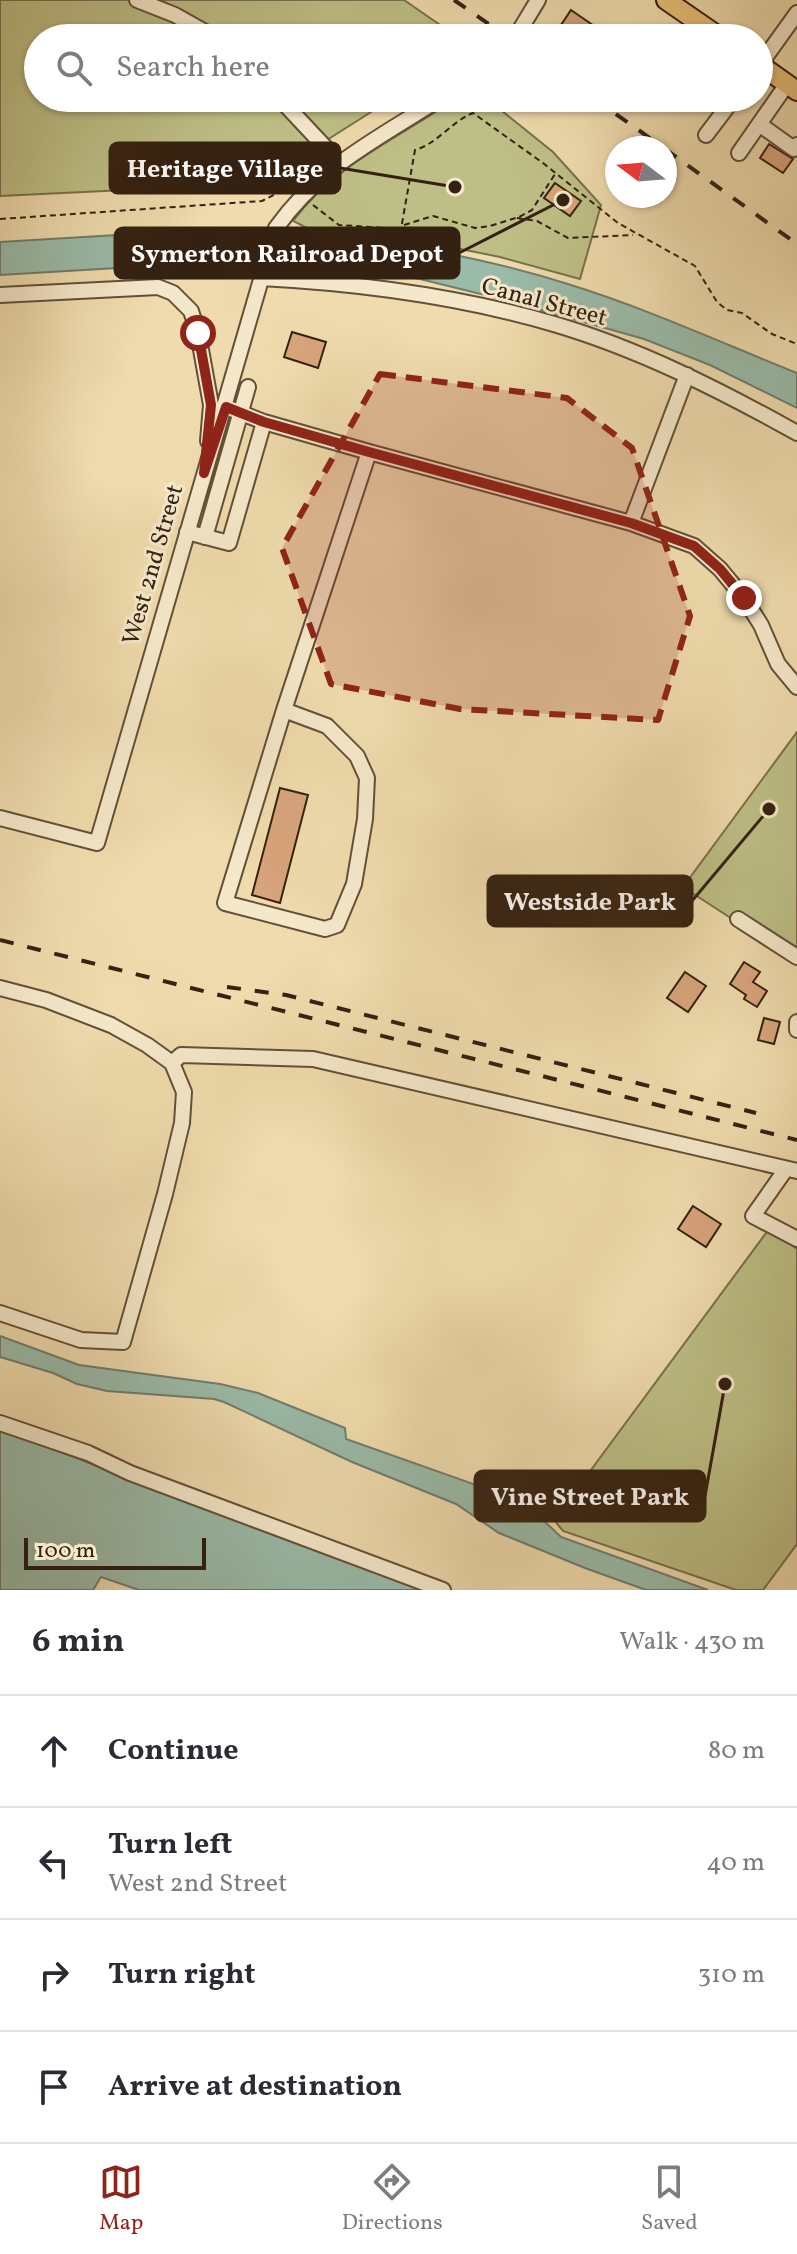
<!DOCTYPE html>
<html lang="en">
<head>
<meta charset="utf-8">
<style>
  body { margin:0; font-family:Vollkorn,serif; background:#f2f2f3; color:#2b2b33 }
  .compass { position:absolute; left:605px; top:136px; width:72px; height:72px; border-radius:50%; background:#fff; box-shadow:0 2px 6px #0004; rotate:286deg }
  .scale { position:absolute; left:24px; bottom:20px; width:182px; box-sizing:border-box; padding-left:8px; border:4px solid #342111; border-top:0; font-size:22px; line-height:28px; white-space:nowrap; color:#342111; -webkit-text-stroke:6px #f5e8ca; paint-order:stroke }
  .stop { position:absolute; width:24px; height:24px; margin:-18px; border:6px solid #8f2418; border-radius:50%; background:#fff }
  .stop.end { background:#8f2418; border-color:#fff; box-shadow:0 2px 8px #0008 }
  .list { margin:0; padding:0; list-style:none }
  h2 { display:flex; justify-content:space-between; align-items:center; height:104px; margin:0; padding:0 32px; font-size:34px }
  h2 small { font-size:26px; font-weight:400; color:#7c7c81 }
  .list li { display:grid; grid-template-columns:52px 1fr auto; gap:24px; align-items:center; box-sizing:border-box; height:112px; padding:0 32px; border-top:2px solid #e1e1e2 }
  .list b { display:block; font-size:30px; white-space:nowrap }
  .list p { margin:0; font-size:26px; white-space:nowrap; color:#7c7c81 }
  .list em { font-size:26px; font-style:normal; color:#7c7c81 }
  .icon { flex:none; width:44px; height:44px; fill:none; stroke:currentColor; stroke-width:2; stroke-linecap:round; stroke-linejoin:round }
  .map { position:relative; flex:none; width:797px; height:1590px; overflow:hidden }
  .search { position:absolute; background:#fff; box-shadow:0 2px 6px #0004; left:24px; right:24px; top:24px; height:88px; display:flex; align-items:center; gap:20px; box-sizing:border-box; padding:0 28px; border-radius:44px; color:#7c7c81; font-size:30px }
  .sheet { height:552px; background:#fff }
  nav { display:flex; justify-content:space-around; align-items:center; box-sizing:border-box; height:112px; border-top:2px solid #e1e1e2; background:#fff; font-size:22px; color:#7c7c81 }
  nav a { display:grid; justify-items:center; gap:4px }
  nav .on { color:#8f2418 }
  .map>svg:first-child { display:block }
</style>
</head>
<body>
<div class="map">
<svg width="797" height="1590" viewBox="0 0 797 1590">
  <rect width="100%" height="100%" fill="#efdbad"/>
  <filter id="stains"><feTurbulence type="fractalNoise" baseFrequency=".0025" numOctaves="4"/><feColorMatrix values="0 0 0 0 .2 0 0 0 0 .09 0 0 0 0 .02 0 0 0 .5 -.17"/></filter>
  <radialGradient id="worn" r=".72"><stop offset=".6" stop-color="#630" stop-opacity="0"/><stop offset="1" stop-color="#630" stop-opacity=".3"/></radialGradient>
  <path fill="#bebf86" stroke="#79704c" stroke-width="2" d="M0,0H404L443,27L437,38H38V98H393L305,154L271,183L0,196Z
    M457,98H486L553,152L601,205L580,279L500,257L411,239L307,228L293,221C335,164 401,137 457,98Z
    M797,732V961L683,887Z
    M769,1229L797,1249V1544L763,1590H736L563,1531L554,1520Z"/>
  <path fill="#9abba9" stroke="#717d6c" stroke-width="2" d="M273,231C374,238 474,254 571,285C648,309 722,343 797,373V408L710,365L644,339L513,302L420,279L328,265L218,262L0,275V242L167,232Z
    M0,1336L79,1365L220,1384L258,1393L345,1428L346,1439L524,1502L561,1537L708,1590H646L585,1568L499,1533L456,1504L352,1462L224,1402L214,1399L107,1391L77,1384L53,1373L0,1357Z
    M0,1429L421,1590H139L101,1577L93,1590H0Z"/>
  <path fill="#d8a47c" stroke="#342111" stroke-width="2" d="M571,10L597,28L590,38H580L561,25Z
    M769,144L793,159L783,173L760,158Z
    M555,183L581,201L570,216L544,198Z
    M292,332L326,342L318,368L284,357Z
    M280,788L308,795L280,903L252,895Z
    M744,962L760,972L753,982L767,991L757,1007L744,999L746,995L730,984Z
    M685,972L706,986L688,1012L667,998Z
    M764,1018L780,1022L774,1044L758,1040Z
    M693,1206L721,1224L706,1247L678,1229Z"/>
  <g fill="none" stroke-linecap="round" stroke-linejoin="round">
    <g stroke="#635038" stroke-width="18">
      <path id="minor" d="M137,0L175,15L216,38
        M515,38L538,0
        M759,66L797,13
        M279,98L339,162
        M759,124L794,149L797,145
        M706,135L734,98
        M739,153L787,84
        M261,278C357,283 462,297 554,324C639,349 720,390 797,433
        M0,295L158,287L173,293L191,311L198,333L211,405L208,441
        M226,407L264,422L369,452L631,523L694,546L720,569L744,598L761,625L778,664L797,687
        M631,523L687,375
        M187,532L229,543L264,422
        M205,537L248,387
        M284,710L327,726L357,756L367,778L365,819L354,884L337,925L325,929L225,903L284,710L369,452
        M0,818L97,843L276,228C321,165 378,139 441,98
        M738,919L797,957
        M0,988L46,1000L111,1025L147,1045L172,1063L184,1092L182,1123L165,1194L123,1342L81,1340L0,1313
        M797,1022V1030
        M172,1063L181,1055L313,1059L797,1171
        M786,1169L753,1216L797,1239
        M0,1423L88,1453L130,1473L443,1590"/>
    </g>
    <g stroke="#342111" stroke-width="22">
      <path id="major" d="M666,0L721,38
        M759,64L797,91"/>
    </g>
    <path stroke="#342111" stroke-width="2" stroke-dasharray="6 4" stroke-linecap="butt" d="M474,112L481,98
      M313,205L339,225L401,229L415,150C437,144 452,121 473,113L543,163L618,223L695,266L717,302L727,310L742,313L772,334L797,344
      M517,218L537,221L568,238L633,235
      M0,219L262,201L281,191L290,192
      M404,225L433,216L475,228L490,226L519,217L532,210L555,174"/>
    <use href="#minor" stroke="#f5e8ca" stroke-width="14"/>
    <use href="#major" stroke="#e8be76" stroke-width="18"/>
    <path stroke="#342111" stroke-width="4" stroke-dasharray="14 14" stroke-linecap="butt" d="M454,0L509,38
      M593,98L664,148
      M665,149L797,244
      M0,940L797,1140
      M227,987L286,995L756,1113"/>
  </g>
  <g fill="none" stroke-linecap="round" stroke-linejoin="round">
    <path stroke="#8f2418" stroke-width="10" d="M198,333L211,405L204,473L226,407L264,422L369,452L631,523L694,546L720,569L744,598"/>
  </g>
  <path fill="#8f2418" fill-opacity="0.2" stroke="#8f2418" stroke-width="6" stroke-dasharray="16 10" stroke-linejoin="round" d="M380,374L567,398L632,448L690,616L658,720L460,709L331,684L282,548Z"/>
  <g text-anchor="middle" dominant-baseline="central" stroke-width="6" stroke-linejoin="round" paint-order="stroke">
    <g font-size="24" fill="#342111" stroke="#f5e8ca">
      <text transform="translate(544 303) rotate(15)">Canal Street</text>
      <text transform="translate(154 565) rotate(-74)">West 2nd Street</text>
    </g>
  </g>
  <path fill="none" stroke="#342111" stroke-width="3" d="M455 187L340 168M563 200L459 253M769 809L692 901M725 1384L705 1496"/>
  <g fill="#342111" stroke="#f5e8ca" stroke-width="3">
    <circle cx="455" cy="187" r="8"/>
    <circle cx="563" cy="200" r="8"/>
    <circle cx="769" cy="809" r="8"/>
    <circle cx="725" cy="1384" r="8"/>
  </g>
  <g fill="#342111" stroke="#342111" stroke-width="3">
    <rect x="110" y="143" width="230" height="50" rx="8"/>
    <rect x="115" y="228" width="344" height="50" rx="8"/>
    <rect x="488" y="876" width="204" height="50" rx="8"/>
    <rect x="475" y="1471" width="230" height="50" rx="8"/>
  </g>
  <g font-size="26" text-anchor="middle" font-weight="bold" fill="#fff">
    <text x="225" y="177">Heritage Village</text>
    <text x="287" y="262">Symerton Railroad Depot</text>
    <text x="590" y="910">Westside Park</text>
    <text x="590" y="1505">Vine Street Park</text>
  </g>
  <rect width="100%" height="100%" filter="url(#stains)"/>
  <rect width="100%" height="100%" fill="url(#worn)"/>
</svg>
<svg class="compass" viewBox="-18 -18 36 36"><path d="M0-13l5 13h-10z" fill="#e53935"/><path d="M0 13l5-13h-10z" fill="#7c7c81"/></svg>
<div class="scale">100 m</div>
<div class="stop" style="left:198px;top:333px"></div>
<div class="stop end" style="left:744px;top:598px"></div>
<div class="search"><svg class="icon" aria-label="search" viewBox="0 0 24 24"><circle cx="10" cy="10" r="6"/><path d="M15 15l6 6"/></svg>Search here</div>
</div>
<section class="sheet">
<h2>6 min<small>Walk · 430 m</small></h2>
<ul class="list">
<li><svg class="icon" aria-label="ahead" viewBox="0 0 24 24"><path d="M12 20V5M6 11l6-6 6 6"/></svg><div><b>Continue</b></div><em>80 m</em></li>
<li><svg class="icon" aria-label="left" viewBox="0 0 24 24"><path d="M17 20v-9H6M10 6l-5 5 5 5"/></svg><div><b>Turn left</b><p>West 2nd Street</p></div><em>40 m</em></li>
<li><svg class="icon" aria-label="right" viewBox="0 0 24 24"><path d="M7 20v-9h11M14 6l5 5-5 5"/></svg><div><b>Turn right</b></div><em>310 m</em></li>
<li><svg class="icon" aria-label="arrive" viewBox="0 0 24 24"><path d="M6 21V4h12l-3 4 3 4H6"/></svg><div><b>Arrive at destination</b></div></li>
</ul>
</section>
<nav>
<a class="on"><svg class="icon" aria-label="map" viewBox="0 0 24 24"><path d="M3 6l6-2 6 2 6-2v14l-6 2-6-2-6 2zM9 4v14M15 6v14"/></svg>Map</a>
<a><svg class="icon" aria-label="directions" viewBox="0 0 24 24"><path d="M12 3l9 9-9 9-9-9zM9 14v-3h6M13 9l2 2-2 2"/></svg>Directions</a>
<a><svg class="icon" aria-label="saved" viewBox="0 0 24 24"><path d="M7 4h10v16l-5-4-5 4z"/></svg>Saved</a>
</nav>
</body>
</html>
